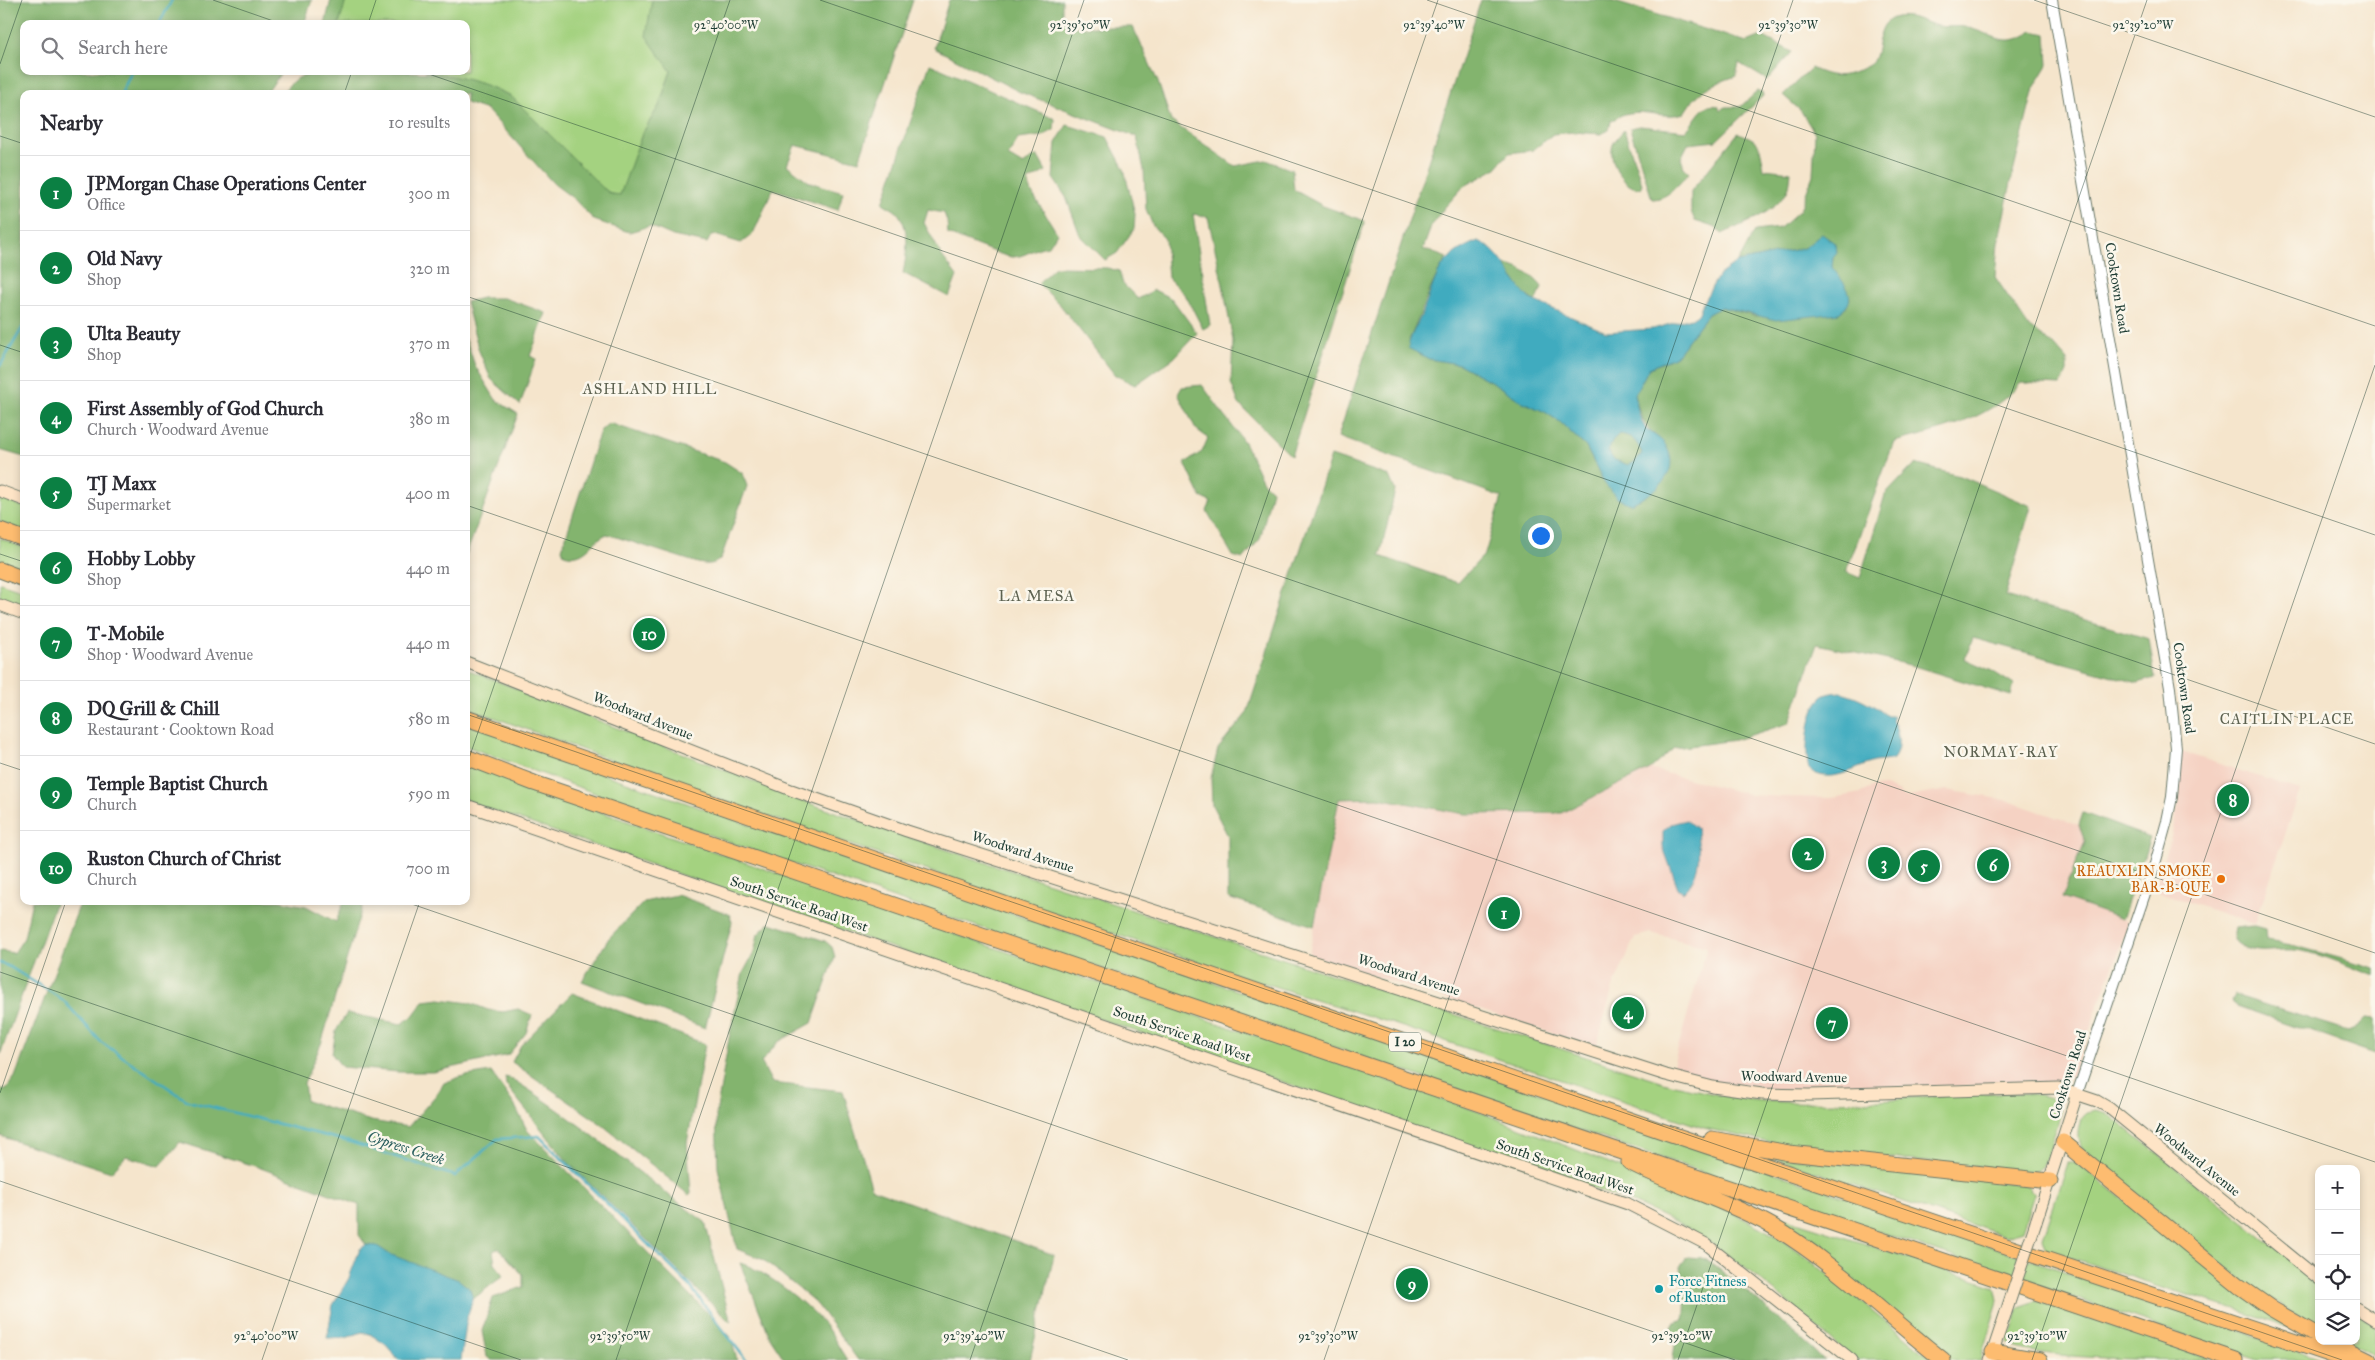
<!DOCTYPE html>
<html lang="en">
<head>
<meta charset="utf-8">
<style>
  body { margin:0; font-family:"IM FELL Great Primer",serif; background:#f2f2f3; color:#2b2b33 }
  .controls { position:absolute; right:15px; bottom:15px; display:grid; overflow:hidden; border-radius:10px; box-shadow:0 2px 8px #0003 }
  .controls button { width:45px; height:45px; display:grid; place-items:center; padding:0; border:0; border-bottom:1px solid #e1e1e2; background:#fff; color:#2b2b33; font:25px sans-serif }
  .you { position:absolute; left:1540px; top:535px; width:18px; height:18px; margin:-12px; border:4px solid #fff; border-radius:50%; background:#1a73e8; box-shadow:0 0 0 8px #1a73e833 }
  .badge { display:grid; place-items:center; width:32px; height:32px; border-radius:50%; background:#0b8043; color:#fff; font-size:16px; font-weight:700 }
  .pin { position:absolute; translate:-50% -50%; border:2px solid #fff; box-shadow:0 1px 5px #0006 }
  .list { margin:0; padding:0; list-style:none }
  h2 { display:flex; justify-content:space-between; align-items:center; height:65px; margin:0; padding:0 20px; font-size:21px }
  h2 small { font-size:16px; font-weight:400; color:#7c7c81 }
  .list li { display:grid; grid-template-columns:32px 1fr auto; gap:15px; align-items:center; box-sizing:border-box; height:75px; padding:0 20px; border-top:1px solid #e1e1e2 }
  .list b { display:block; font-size:19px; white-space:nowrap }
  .list p { margin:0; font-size:16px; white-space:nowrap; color:#7c7c81 }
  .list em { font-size:16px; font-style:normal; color:#7c7c81 }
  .icon { flex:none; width:28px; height:28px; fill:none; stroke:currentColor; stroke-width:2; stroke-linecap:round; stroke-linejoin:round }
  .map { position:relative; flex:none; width:2375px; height:1360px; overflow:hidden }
  .search { position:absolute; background:#fff; box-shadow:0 2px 8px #0003; left:20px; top:20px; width:450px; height:55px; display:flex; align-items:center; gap:12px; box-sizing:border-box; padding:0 18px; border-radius:10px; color:#7c7c81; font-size:19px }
  .panel { position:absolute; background:#fff; box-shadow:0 2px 8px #0003; left:20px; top:90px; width:450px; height:815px; border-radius:10px }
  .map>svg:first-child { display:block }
</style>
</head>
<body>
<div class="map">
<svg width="2375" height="1360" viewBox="0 0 2375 1360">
  <rect width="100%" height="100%" fill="#fbf7ec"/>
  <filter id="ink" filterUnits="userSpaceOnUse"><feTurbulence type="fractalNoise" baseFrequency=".02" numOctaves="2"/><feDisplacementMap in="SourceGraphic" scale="10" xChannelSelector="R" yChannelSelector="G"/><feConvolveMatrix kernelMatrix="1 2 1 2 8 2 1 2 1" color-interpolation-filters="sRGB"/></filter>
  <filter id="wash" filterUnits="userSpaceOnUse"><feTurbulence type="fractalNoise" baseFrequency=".0096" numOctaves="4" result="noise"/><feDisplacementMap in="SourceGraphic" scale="20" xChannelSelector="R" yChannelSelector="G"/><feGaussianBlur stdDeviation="1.12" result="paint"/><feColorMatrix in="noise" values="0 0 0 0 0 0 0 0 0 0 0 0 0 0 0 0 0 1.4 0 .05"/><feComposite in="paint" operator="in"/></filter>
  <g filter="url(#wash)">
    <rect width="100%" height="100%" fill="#f5e5cc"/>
    <path fill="#f5d2c3" d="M2182,752L2300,790L2255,924L2154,891L2169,845L2178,807Z
      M1650,769L1751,795L1782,797L1832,798L1861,793L1872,787L1885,786L1898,791L1903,796L1909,797L1947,790L2005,800L2079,825L2085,842L2062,898L2129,922L2073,1074L2062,1083L2045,1084L1780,1090L1725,1085L1671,1072L1707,947L1651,933L1635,937L1612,990L1596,1047L1309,955L1339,799L1378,798L1465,814L1561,813Z"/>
    <path fill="#a4d280" stroke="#62885a" d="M346,0H652L647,36L671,71L659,106L642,134L621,195L611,194L603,188L512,97C485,82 455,77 425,71H466V24H339Z
      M0,498L24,507V532L0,522Z
      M0,538L24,548V571L0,562Z
      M0,583L24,591V610L0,601Z
      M466,669L814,805L941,848L1663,1082C1703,1092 1741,1101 1783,1102C1819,1103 1857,1102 1893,1099C1922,1097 2031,1086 2052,1099C2067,1108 2056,1128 2052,1141C2049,1153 2047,1167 2034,1172L1907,1160L1772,1143L1704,1128L1391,1023L1210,966L804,829L665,780L466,707Z
      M466,722L606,775L744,823L2326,1360H2258L737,845L466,746Z
      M466,762L555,796L836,894L1477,1111L1724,1208L1774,1235L1810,1260L1933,1360H1855C1805,1318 1756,1272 1700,1236C1678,1222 1653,1212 1629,1201L466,801Z
      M2096,1110L2107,1113L2319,1283V1329L2248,1286L2080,1146C2076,1138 2078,1122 2084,1115C2087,1111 2092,1111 2096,1110Z
      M1766,1155L2027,1185L2034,1194L2022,1231L2005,1236Z
      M2068,1163H2076L2082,1167L2291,1328L2047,1250L2043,1238Z
      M1755,1209L1888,1251L1995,1287L1998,1301L1980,1360H1949Z
      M2037,1301L2213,1360C2180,1360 2022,1360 2008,1343L2019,1307Z
      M2356,1312L2375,1325V1355L2343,1341H2356Z"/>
    <path fill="#83b46e" stroke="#517851" d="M0,0H312L304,24H24V71H282L266,94H24V457L0,450Z
      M331,0H346L339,24H325Z
      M652,0H913L859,161L795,145L787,165L809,182L843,192L838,210L773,189L753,234L741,243L712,234L707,243L673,236L650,226L629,232L594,220L574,199L554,184L487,110L466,103V94C446,94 430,90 410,94H281C286,89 294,78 301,77C314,73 330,75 343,74C401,70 459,68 512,97L603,188L611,194L620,195L642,134L659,106L671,71L646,36Z
      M949,0H1062V14L1073,27H1133L1158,82L1171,121L1235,166L1266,160L1292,170L1294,190L1323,206L1365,221L1291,456L1239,404L1231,383L1233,341L1223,285L1208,217L1193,214L1210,325L1203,329L1186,296L1168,278L1165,239L1153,226L1146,209L1144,170L1137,137L1020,92L934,48Z
      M1481,0H1608L1747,42L1762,36L1792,52L1767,80L1739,63L1736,76C1711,85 1698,90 1684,113C1663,120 1645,108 1625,114C1620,115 1615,119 1611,121L1609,130L1601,134L1574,132L1553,134L1533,150L1509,153L1495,169L1463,187L1445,207L1432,224L1423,249L1447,258C1430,283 1422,313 1409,340L1429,359L1459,364L1494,383L1521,401L1545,412L1560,422L1586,447L1605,484L1666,446C1645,426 1641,423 1635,394L1649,368L1675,357L1708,314L1721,307L1754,316L1839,313L1846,308L1850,298L1832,268L1833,258L1804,248L1738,262L1755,231L1780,228L1800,210L1813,175L1815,134L1801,111L1783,95L1811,68C1829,77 1843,79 1861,69C1865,67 1871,65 1873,61C1881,46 1876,21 1897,17C1910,14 1926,23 1938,26C1948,28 1959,25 1969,28C1997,36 2005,49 2033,31L2046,34L2048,65L2034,88L2013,173L1998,243L1995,277L2028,326L2054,345L2067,360V374L2060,385L2021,383C1987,421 1941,430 1894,442L1846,572L1860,578L1885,495L1915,464L1963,477L2031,506L2005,596L2149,639L2155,678L2138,683L1973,638L1965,659L1992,671L2014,685L2011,696L1914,666L1817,644L1789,723L1735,740L1674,748L1650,769L1561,813L1465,814L1378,798L1339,799L1314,926L1228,898V836L1212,805L1211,778L1218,749L1247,713L1331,456L1389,476L1395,490L1380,556L1458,583L1485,554L1502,497L1338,437Z
      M930,64L1055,119L1054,130L1042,136L1018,139L1008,156L1023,165L1037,155L1046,171L1028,181L1032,193L1057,233L1049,246C1034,247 1026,257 1012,257C1004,257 959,238 948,234L947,221L944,213L928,210L924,223L942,256L957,276L949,297L903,273C907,254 911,229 897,212C894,209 887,206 883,203Z
      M1758,91L1762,92L1763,96L1716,141L1688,144L1681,158L1684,168L1689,173C1678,184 1669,199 1652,199L1630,128L1640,126L1686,131C1696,121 1701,102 1718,106L1721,111L1725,107H1740Z
      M1067,125L1107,137L1124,169L1135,214L1134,229L1117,253L1105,260L1080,235L1066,197L1053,178L1056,143Z
      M1624,130L1642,184L1640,188C1625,190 1610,163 1612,150C1612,142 1619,136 1624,130Z
      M1738,133C1762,140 1760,147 1764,169L1791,172C1790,179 1790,188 1785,195C1772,214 1742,224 1722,234L1716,228L1695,221L1691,211V191Z
      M1505,266C1516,264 1535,277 1542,287L1538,298L1534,301L1523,293Z
      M1055,267L1107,268L1119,271L1123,284L1138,299L1154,290L1172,299L1197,333L1174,358L1135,385L1115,375L1061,306L1038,283Z
      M482,298H504L546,313L530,356L536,359L520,405L491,379L479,351L466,302Z
      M466,339L475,366L496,400L518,414L466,555Z
      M1202,385L1244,442L1263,482L1272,490L1260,539L1243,559L1233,556L1207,511L1211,502L1201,497L1185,463L1202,452L1208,438L1196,429L1178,394L1182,387Z
      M609,423L725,462L742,473L747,486L721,558C715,565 707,565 698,563L607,534C590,541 586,561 564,554L562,549L600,431Z
      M1619,434C1633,435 1637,442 1642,453L1635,462L1628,466L1613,459L1608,450L1612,441Z
      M2083,813L2150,838L2122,919L2062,898L2085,842L2079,825Z
      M677,895L729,914L732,922L705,1028L582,981L609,938L644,902Z
      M32,901H56L0,1055V951L14,953L24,938Z
      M81,901H280L306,906L336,922L344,901H364L321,1044L304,1083L306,1101L371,1121L408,1127L437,1094L444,1083L460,1077L491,1072L515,1106L527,1130L730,1336L737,1360H492L487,1357L482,1331L493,1298L523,1287V1275L499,1248L493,1251L495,1264L504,1275L473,1299L470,1289L389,1254L377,1246L366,1245L359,1235V1205L258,1167L180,1142L160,1166L126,1156L111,1172L0,1136V1090L6,1089L15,1077Z
      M770,923L825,941L832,947L835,957L812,1023L778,1042L761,1062L772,1083L843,1091L872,1189L1054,1255L1030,1360H858L816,1303L764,1260L737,1249L718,1168L716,1115L729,1038L743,973L754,953L758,934Z
      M2254,926L2265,929L2266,941L2292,945L2375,968V976C2355,969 2322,954 2302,951C2276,946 2256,960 2233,940L2235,928Z
      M572,993L705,1044L687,1143L691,1193L689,1195L600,1123L512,1062L521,1045Z
      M2234,995L2348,1031L2357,1027L2366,1018L2375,1019V1054L2237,1006L2231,1001Z
      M440,999L470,1003L488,1010L503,1012L518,1009L532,1015L526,1033L508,1055L433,1072H398L342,1067L332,1054L336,1031L347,1013L401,1024L412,1017L424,1001Z
      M505,1077L512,1079C581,1121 640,1176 705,1222L731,1323L567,1161L506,1085Z
      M1687,1257L1702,1258L1714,1265L1752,1296L1824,1360H1673L1675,1344L1671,1329L1675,1322L1684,1319C1688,1302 1682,1283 1681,1265Z
      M740,1263C768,1272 804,1302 824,1324C833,1335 839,1348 847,1360H785L771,1339Z"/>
    <path fill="#40abbf" stroke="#30747a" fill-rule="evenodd" d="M1822,234L1836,244L1837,253L1833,258L1832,267C1842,282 1862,298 1839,313L1776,320L1721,307L1708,314L1675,357L1649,368L1635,394C1637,404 1638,415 1643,424C1648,433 1661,437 1666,446C1683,474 1652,495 1630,504L1617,498L1605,484L1586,447L1560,422L1545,412L1521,401L1494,383L1459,364L1429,359L1408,348C1410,336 1416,327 1421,316C1438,277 1435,258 1478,241C1502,250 1512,283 1530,299L1606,332L1653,329L1695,317L1699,313L1703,302L1719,275L1738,262L1804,248ZM1619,434C1632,435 1637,442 1642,453L1635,462L1628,465L1613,459L1608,451L1612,441Z
      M1840,692C1856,695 1876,706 1887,716H1894L1892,719C1898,731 1902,748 1893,759C1887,761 1880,761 1874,762C1854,768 1828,786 1809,769C1804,752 1808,711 1821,698C1826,693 1834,693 1840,692Z
      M1686,820L1697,829C1699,854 1702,874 1683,892L1678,888L1663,847V831L1671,824Z
      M366,1245L377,1246L389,1254L459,1280L470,1289L473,1299L467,1317L461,1360H399L386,1345L370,1334L362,1332L346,1338H327L333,1305L349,1278L360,1249Z"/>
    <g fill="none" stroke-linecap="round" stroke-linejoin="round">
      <path stroke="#40abbf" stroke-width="2.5" d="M159,24L172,0
        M121,94L132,71
        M0,366L24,325
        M0,963L10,967L63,1000L101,1042L188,1101L350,1142L455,1176L497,1139L539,1136L690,1286L746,1360"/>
    </g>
  </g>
  <g filter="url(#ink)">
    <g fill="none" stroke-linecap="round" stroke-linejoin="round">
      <g stroke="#6a7869" stroke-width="12">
        <path id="tertiary" d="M2052,0L2170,688L2176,748L2172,797L2167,821L2155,864L2077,1094"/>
      </g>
      <g stroke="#6a7869" stroke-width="13">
        <path id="secondary" d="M0,491L24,500
          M0,605L24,614
          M466,662L791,790L907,831L1666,1075L1713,1087L1762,1094L1809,1095L2058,1088L2097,1101L2109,1108L2319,1279
          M466,805L1628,1204L1706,1244L1852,1360
          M2036,1222L2077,1094
          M2356,1308L2375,1320
          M1990,1360L2006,1312"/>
      </g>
      <g stroke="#6a7869" stroke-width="17">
        <path id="motorway" d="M0,530L24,539
          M0,570L24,579
          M466,718L1659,1130L2347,1360
          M466,757L534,783L2236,1360
          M1712,1139L1789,1153L2050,1181
          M2063,1142L2239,1286L2272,1309L2319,1336
          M1629,1162C1675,1186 1726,1200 1772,1226C1833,1262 1887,1316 1943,1360
          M2330,1341L2369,1360
          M1993,1352L2040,1360"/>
      </g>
      <use href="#tertiary" stroke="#fff" stroke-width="10"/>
      <use href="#secondary" stroke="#fee4c6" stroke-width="11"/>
      <use href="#motorway" stroke="#fdbc70" stroke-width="15"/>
      <g stroke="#6a7869" stroke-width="13" stroke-linecap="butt">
        <path id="secondary-bridge" d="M2006,1312L2036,1222"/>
      </g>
      <use href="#secondary-bridge" stroke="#fee4c6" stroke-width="11"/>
    </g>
  </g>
  <path fill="none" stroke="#1f3d34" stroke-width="1" stroke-opacity="0.45" d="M213,0L282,24M820,0L2375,535M1427,0L2375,326M2034,0L2375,117M368,24L376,0M0,64L22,0M420,71L2375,744M344,94L352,71M0,136L24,144M466,296L2375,953M0,345L24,353M466,505L2375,1162M0,554L24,562M466,714L2342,1360M0,763L24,771M466,767L730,0M403,901L1735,1360M0,972L1128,1360M0,1093L66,901M0,1181L521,1360M262,1360L420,901M616,1360L1084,0M970,1360L1438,0M1324,1360L1793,0M1678,1360L2147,0M2032,1360L2375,365"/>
  <circle fill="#e8710a" stroke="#fbf7ec" stroke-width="2" cx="2221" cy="879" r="5"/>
  <circle fill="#0f9aa8" stroke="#fbf7ec" stroke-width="2" cx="1659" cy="1289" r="5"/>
  <g text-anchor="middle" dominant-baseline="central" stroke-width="5" stroke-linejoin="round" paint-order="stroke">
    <rect fill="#fbf7ec" stroke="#61756b" stroke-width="1" x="1389" y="1032.5" width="32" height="19" rx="4"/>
    <g font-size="12" font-weight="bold" fill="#1f3d34">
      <text x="1405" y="1042">I 20</text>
    </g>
    <g font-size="14" fill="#1f3d34" stroke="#fbf7ec">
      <text transform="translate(2117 288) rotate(81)">Cooktown Road</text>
      <text transform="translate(2184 688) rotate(82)">Cooktown Road</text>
      <text transform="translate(643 716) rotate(22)">Woodward Avenue</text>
      <text transform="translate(1023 852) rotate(18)">Woodward Avenue</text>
      <text transform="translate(799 904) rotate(19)">South Service Road West</text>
      <text transform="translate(1409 975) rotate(18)">Woodward Avenue</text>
      <text transform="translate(1182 1034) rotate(19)">South Service Road West</text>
      <text transform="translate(2068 1075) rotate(-72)">Cooktown Road</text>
      <text transform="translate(1794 1077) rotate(1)">Woodward Avenue</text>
      <text transform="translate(2197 1160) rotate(39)">Woodward Avenue</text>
      <text transform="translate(1565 1167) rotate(19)">South Service Road West</text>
    </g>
    <g font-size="14" fill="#c56008" stroke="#fbf7ec" text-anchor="end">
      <text x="2211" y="871">REAUXLIN SMOKE<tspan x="2211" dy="16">BAR-B-QUE</tspan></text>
    </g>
    <g font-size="14" fill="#0d838f" stroke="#fbf7ec" text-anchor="start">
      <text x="1669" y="1281">Force Fitness<tspan x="1669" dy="16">of Ruston</tspan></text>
    </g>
    <g font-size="15" letter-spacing="1" fill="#5d6250" stroke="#fbf7ec">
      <text x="650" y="389">ASHLAND HILL</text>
      <text x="1037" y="596">LA MESA</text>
      <text x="2287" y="719">CAITLIN PLACE</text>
      <text x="2001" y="752">NORMAY-RAY</text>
    </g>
    <g font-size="15" font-style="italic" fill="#295e5e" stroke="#fbf7ec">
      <text transform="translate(406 1148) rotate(18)">Cypress Creek</text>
    </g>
  </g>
  <g font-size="12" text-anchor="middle" fill="#1f3d34" stroke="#fbf7ec" stroke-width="5" stroke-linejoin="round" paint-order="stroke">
    <text x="726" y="29">92°40'00"W</text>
    <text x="1080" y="29">92°39'50"W</text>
    <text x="1434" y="29">92°39'40"W</text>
    <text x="1788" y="29">92°39'30"W</text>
    <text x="2143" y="29">92°39'20"W</text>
    <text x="266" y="1340">92°40'00"W</text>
    <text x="620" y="1340">92°39'50"W</text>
    <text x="974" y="1340">92°39'40"W</text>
    <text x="1328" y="1340">92°39'30"W</text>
    <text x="1682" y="1340">92°39'20"W</text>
    <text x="2037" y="1340">92°39'10"W</text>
  </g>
</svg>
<div class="controls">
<button>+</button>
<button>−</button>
<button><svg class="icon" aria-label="locate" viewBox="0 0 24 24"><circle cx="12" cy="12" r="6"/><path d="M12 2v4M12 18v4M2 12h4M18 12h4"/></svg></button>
<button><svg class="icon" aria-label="layers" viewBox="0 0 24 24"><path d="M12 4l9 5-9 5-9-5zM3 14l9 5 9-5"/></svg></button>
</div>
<div class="you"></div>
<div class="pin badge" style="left:1504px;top:913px">1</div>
<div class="pin badge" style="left:1808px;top:854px">2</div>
<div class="pin badge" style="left:1884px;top:863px">3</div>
<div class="pin badge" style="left:1628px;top:1013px">4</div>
<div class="pin badge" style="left:1924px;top:866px">5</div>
<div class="pin badge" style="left:1993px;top:865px">6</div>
<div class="pin badge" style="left:1832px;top:1023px">7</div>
<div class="pin badge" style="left:2233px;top:800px">8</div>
<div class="pin badge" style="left:1412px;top:1284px">9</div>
<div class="pin badge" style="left:649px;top:634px">10</div>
<div class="search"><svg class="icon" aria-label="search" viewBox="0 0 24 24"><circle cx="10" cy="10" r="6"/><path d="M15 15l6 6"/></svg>Search here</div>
<section class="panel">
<h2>Nearby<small>10 results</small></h2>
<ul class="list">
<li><span class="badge">1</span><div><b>JPMorgan Chase Operations Center</b><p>Office</p></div><em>300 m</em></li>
<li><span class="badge">2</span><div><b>Old Navy</b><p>Shop</p></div><em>320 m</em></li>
<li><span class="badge">3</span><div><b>Ulta Beauty</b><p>Shop</p></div><em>370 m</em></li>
<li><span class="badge">4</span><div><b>First Assembly of God Church</b><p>Church · Woodward Avenue</p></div><em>380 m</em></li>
<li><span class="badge">5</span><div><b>TJ Maxx</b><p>Supermarket</p></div><em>400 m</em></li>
<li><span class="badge">6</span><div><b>Hobby Lobby</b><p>Shop</p></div><em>440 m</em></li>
<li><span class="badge">7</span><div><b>T-Mobile</b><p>Shop · Woodward Avenue</p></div><em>440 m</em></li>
<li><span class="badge">8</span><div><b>DQ Grill &amp; Chill</b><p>Restaurant · Cooktown Road</p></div><em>580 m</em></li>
<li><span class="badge">9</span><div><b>Temple Baptist Church</b><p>Church</p></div><em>590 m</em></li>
<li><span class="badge">10</span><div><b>Ruston Church of Christ</b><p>Church</p></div><em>700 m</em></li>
</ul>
</section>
</div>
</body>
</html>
